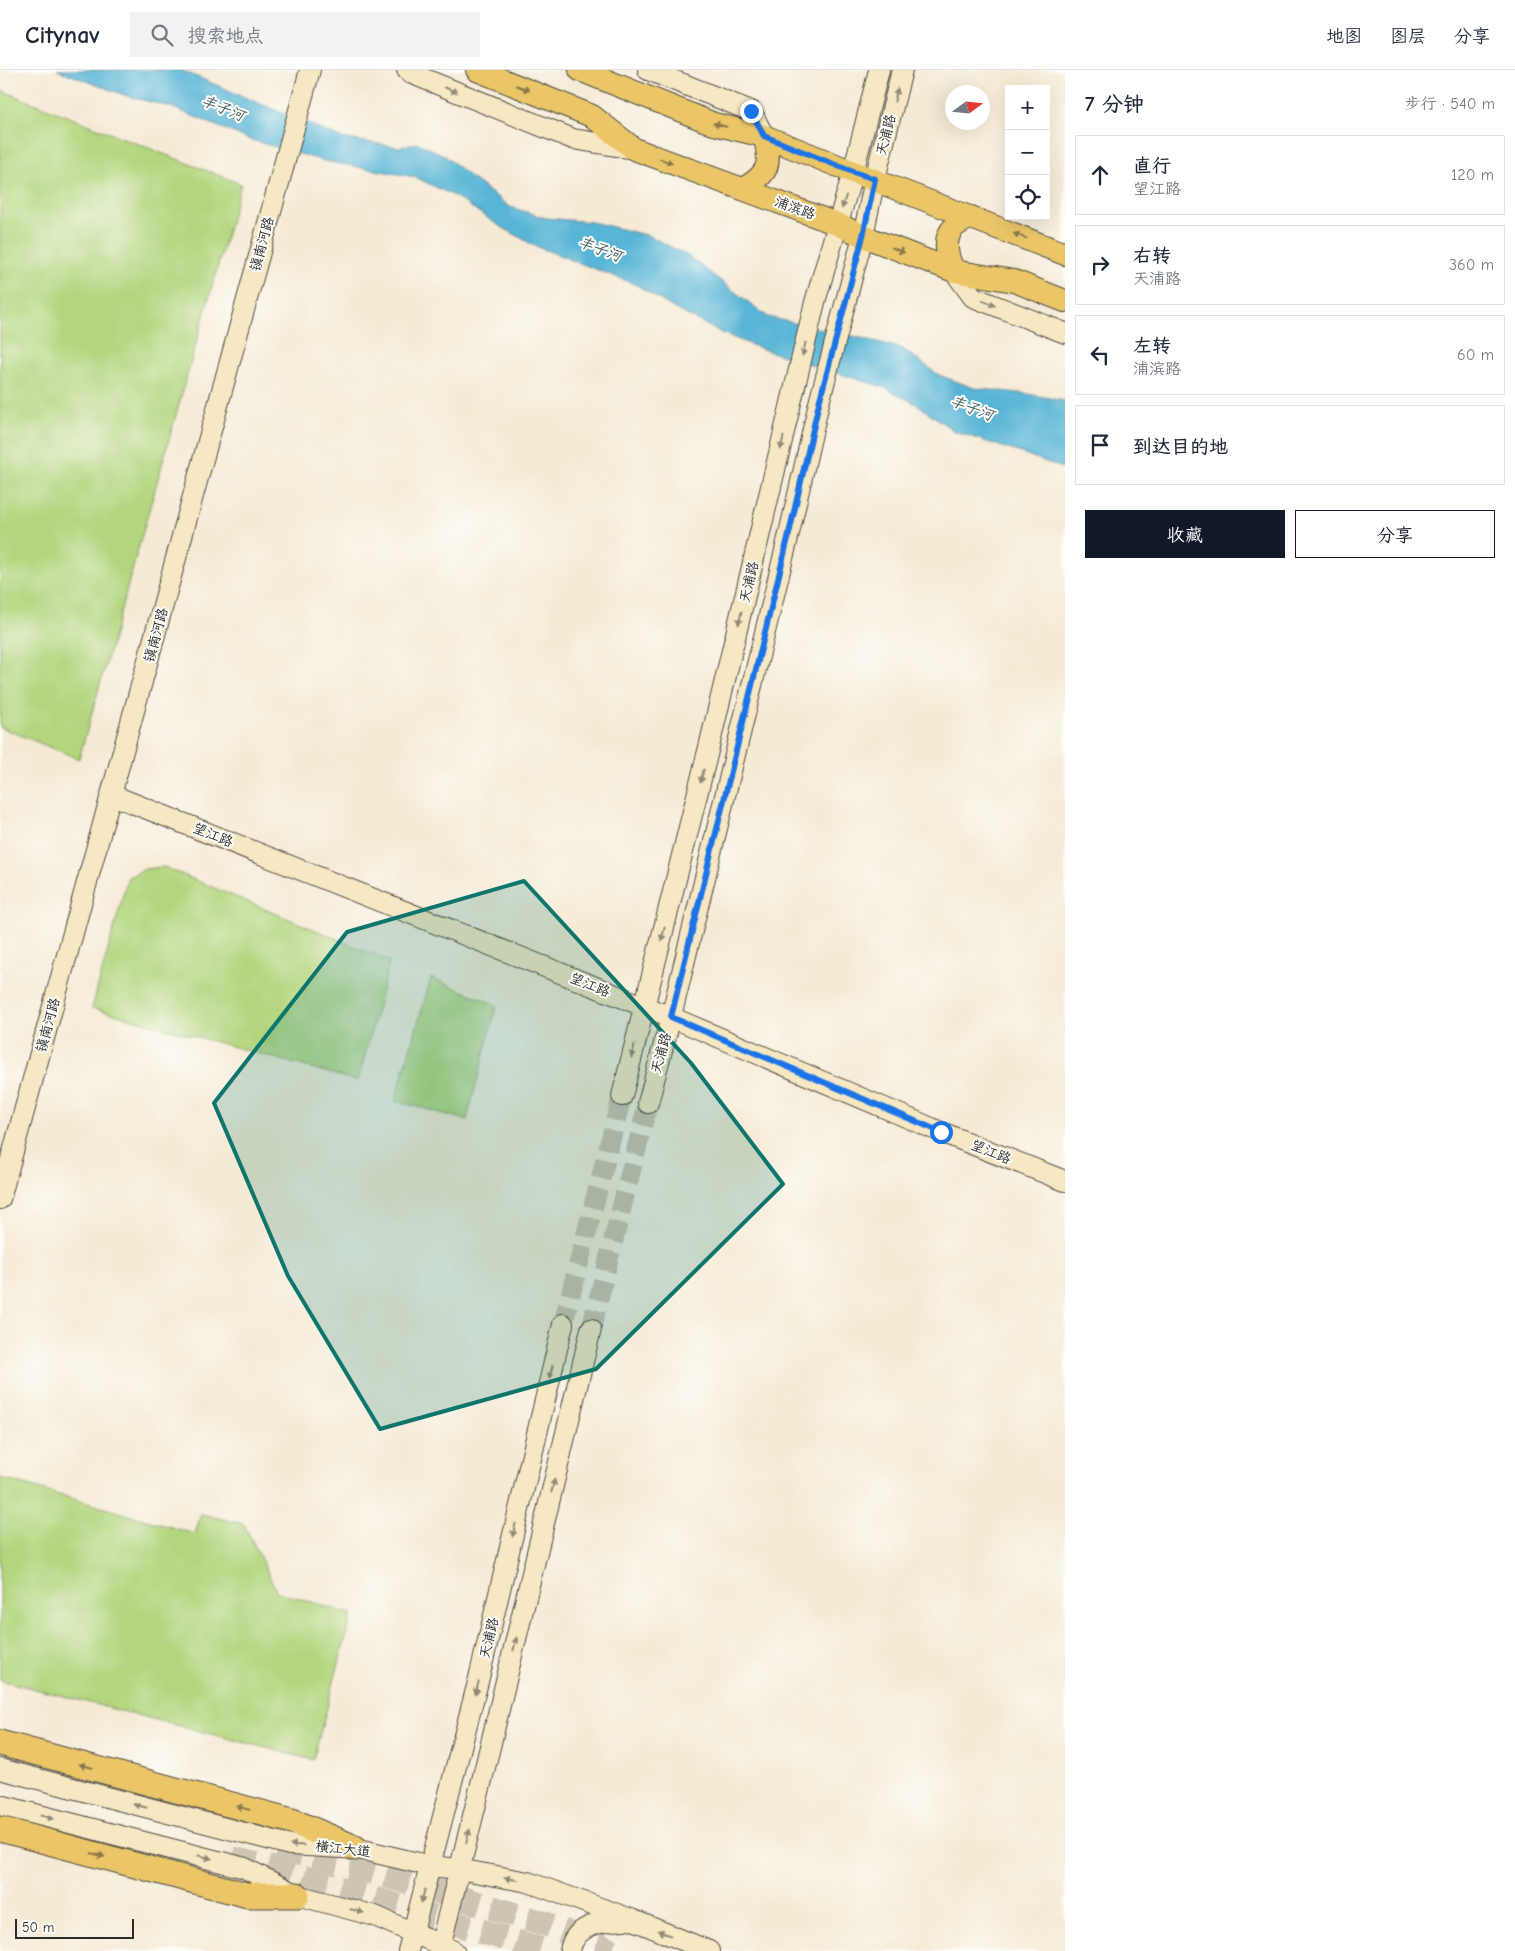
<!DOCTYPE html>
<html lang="zh">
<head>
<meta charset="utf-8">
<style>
  body { margin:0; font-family:"Comic Neue","LXGW WenKai TC",sans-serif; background:#f2f2f3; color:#1f2937 }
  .controls { position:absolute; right:15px; top:15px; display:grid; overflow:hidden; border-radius:0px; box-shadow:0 5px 20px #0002 }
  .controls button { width:45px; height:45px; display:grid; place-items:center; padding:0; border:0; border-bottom:1px solid #e0e1e3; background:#fff; color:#1f2937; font:25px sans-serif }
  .compass { position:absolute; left:945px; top:15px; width:45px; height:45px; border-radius:50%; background:#fff; box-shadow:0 5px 20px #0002; rotate:75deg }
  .scale { position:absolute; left:15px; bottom:12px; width:119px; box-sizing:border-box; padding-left:5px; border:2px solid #2b2b2b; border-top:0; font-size:14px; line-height:18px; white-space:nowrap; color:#2b2b2b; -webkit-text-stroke:4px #fdfcf7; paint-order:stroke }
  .stop { position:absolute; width:15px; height:15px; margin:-11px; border:4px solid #1a73e8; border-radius:50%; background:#fff }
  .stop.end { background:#1a73e8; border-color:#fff; box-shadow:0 1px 5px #0008 }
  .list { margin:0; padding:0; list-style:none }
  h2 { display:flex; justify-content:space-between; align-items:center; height:65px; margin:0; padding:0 20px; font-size:21px }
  h2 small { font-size:16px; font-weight:400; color:#747a83 }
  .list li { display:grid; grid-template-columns:32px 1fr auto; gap:15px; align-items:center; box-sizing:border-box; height:80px; margin:0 10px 10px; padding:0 10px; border:1px solid #e0e1e3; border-radius:0px }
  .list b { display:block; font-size:19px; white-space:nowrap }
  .list p { margin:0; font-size:16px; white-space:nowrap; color:#747a83 }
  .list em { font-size:16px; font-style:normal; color:#747a83 }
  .actions { display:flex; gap:10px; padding:15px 20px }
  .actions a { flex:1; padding:11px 0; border:1px solid #111827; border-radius:0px; text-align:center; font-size:18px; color:#111827 }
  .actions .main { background:#111827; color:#fff }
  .icon { flex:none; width:28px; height:28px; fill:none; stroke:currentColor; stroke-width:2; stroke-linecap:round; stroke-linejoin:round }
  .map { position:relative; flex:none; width:1065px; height:1881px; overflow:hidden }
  header { display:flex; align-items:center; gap:30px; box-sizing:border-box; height:70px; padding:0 25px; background:#fff; border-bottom:1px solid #e0e1e3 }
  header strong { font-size:24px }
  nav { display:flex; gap:28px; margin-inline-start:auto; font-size:18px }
  .search { width:350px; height:45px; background:#f2f2f3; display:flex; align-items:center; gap:12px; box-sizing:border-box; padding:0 18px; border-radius:0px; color:#747a83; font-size:19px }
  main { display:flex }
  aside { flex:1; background:#fff }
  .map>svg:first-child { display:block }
</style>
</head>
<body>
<header>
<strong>Citynav</strong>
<div class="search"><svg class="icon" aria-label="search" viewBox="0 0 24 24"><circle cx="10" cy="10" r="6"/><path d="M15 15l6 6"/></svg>搜索地点</div>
<nav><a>地图</a><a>图层</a><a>分享</a></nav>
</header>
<main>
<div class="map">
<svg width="1065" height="1881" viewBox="0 0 1065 1881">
  <rect width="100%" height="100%" fill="#fdfcf7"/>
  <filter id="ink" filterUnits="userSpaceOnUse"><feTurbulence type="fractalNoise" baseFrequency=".02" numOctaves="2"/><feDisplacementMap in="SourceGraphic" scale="10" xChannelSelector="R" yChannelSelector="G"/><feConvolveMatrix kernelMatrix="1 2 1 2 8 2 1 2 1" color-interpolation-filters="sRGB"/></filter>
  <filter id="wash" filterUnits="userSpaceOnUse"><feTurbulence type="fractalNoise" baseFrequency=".0096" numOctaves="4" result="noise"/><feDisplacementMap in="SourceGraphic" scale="20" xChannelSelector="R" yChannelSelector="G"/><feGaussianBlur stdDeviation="1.12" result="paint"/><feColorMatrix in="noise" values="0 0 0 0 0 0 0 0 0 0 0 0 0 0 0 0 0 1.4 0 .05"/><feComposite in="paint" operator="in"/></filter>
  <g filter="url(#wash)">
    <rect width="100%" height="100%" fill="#f5ead4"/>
    <path fill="#b2d57d" stroke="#6e8054" d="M0,20L241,114L79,689L0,657Z
      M164,797L390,891L358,1011L92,938L128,807L145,799Z
      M431,908L497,935L467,1050L395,1031Z
      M0,1408L195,1464L201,1444L244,1454L277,1522L352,1544L313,1690L0,1610Z"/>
    <path fill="#58b5d6" stroke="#427080" d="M57,0H181L341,68L398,77L418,73L444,85L470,107L510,137L546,148L592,152L650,166L688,186L768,247L874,271L903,279L939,305L974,318L1028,324L1065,331V399L1027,385L954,361L918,335L885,318L762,279L724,264L673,238L635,214L535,176L498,155L456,127L415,107L324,91L248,69L171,37L127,26Z"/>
  </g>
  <g filter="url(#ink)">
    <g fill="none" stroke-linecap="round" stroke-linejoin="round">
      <path stroke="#cdc4b2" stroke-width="20" stroke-dasharray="20 10" stroke-linecap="butt" d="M563,1254L622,1026
        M591,1259L648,1033"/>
      <path stroke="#cdc4b2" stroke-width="25" stroke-dasharray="25 12" stroke-linecap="butt" d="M278,1778L380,1804L546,1854L612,1881
        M232,1789L271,1798L547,1881"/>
      <g stroke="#494844" stroke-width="22">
        <path id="secondary" d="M407,0L410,3L573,69L634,79
          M648,0L751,41L764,66
          M954,201L973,227L1065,263
          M112,725L671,947L941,1062L1065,1111
          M622,1026L709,677L815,232L853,102L879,0
          M648,1033L671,947L788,468L819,333L863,166L875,109L902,0
          M0,1129L310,0
          M0,1699L290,1775L359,1779L431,1796L459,1799L528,1812L631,1849L709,1881
          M0,1735L245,1798L297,1825L375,1846L454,1881
          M408,1881L479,1608L563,1254
          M439,1881L482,1710L591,1259
          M570,1881C574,1854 602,1852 624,1850"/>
      </g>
      <g stroke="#494844" stroke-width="24">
        <path id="primary" d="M477,0L592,46L634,79L837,154L863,166L954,201L1014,211L1065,231
          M580,0L714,54L764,66L853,102L1065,184
          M743,119C769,104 772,94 764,66
          M954,201C947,187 942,170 954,157C958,153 966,150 971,147"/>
      </g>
      <g stroke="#494844" stroke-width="27">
        <path id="highway" d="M0,1673L292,1751L355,1778
          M0,1759L247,1825H297"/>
      </g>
      <use href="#secondary" stroke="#f7e8c3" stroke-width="20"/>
      <use href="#primary" stroke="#eac669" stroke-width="22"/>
      <use href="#highway" stroke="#eac669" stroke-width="25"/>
    </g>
    <defs><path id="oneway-solid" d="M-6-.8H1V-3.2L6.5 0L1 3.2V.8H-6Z" transform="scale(1.25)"/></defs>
    <g fill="#8a784a">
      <use href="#oneway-solid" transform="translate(523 18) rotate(22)"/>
      <use href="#oneway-solid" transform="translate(720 55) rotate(-165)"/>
      <use href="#oneway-solid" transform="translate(666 91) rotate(20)"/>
      <use href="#oneway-solid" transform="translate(1020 166) rotate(-159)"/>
      <use href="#oneway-solid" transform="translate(898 180) rotate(21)"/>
      <use href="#oneway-solid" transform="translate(86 1696) rotate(-165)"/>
      <use href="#oneway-solid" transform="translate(243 1738) rotate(-165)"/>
      <use href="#oneway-solid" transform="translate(98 1785) rotate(15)"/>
    </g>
    <g fill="#918a77">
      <use href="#oneway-solid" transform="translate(451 20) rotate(22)"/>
      <use href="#oneway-solid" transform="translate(896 25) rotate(-76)"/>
      <use href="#oneway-solid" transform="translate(844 132) rotate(107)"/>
      <use href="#oneway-solid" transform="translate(989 233) rotate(21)"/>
      <use href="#oneway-solid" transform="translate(804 279) rotate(103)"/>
      <use href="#oneway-solid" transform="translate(782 373) rotate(103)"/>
      <use href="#oneway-solid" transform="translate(740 548) rotate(103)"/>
      <use href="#oneway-solid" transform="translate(702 706) rotate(104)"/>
      <use href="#oneway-solid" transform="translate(663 864) rotate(104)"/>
      <use href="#oneway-solid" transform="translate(633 981) rotate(104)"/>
      <use href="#oneway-solid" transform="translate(551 1302) rotate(103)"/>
      <use href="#oneway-solid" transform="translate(553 1416) rotate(-76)"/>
      <use href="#oneway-solid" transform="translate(514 1460) rotate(103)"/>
      <use href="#oneway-solid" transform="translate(515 1574) rotate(-76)"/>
      <use href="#oneway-solid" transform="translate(477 1618) rotate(104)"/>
      <use href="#oneway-solid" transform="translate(140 1736) rotate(-166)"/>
      <use href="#oneway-solid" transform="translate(47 1747) rotate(14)"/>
      <use href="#oneway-solid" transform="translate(468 1766) rotate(-75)"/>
      <use href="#oneway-solid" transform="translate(297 1775) rotate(-176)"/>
      <use href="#oneway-solid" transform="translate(205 1787) rotate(14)"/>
      <use href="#oneway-solid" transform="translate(511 1809) rotate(-170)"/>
      <use href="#oneway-solid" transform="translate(423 1826) rotate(106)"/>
      <use href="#oneway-solid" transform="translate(357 1841) rotate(15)"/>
      <use href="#oneway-solid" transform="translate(664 1863) rotate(-158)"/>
    </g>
  </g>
  <g fill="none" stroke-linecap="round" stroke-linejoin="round" filter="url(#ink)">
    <path stroke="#1a73e8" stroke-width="6" d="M751,41L764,66L853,102L875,109L863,166L819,333L788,468L671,947L941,1062"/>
  </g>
  <path fill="#0f766e" fill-opacity="0.2" stroke="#0f766e" stroke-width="4" stroke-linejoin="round" d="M524,811L691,993L783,1114L596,1299L380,1359L288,1206L214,1033L347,862Z"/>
  <g text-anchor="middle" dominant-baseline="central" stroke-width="4" stroke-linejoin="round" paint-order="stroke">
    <g font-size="14" fill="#2b2b2b" stroke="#fdfcf7">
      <text transform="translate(886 65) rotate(-76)">天浦路</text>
      <text transform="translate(795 138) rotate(20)">浦滨路</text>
      <text transform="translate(262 174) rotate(-75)">镇南河路</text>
      <text transform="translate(749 512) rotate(-77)">天浦路</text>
      <text transform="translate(156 565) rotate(-75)">镇南河路</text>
      <text transform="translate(213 765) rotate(22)">望江路</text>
      <text transform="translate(590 915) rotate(22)">望江路</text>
      <text transform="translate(48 955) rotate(-75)">镇南河路</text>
      <text transform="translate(661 983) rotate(-75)">天浦路</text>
      <text transform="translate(991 1082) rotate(22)">望江路</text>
      <text transform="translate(489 1568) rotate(-77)">天浦路</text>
      <text transform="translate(343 1779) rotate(6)">横江大道</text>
    </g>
    <g font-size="15" font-style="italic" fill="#3b5b67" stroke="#fdfcf7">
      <text transform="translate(223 38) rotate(22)">丰子河</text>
      <text transform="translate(600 179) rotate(21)">丰子河</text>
      <text transform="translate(972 338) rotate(21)">丰子河</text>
    </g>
  </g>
</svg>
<div class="controls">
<button>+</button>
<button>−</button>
<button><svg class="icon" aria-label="locate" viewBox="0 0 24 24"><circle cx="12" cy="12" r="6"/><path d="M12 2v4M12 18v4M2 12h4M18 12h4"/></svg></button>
</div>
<svg class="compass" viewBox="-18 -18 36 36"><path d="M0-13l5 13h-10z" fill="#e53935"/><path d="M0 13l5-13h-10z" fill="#747a83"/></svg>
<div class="scale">50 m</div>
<div class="stop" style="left:941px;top:1062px"></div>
<div class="stop end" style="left:751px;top:41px"></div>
</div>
<aside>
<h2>7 分钟<small>步行 · 540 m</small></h2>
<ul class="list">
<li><svg class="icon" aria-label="ahead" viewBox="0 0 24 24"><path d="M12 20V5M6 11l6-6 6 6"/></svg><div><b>直行</b><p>望江路</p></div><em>120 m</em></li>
<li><svg class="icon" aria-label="right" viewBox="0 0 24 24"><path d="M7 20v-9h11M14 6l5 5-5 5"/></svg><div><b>右转</b><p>天浦路</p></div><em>360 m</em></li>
<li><svg class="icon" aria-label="left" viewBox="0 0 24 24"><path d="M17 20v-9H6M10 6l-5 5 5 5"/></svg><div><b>左转</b><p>浦滨路</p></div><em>60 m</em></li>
<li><svg class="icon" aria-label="arrive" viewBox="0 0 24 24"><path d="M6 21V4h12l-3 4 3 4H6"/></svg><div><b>到达目的地</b></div></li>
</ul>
<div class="actions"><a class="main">收藏</a><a>分享</a></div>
</aside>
</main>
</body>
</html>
